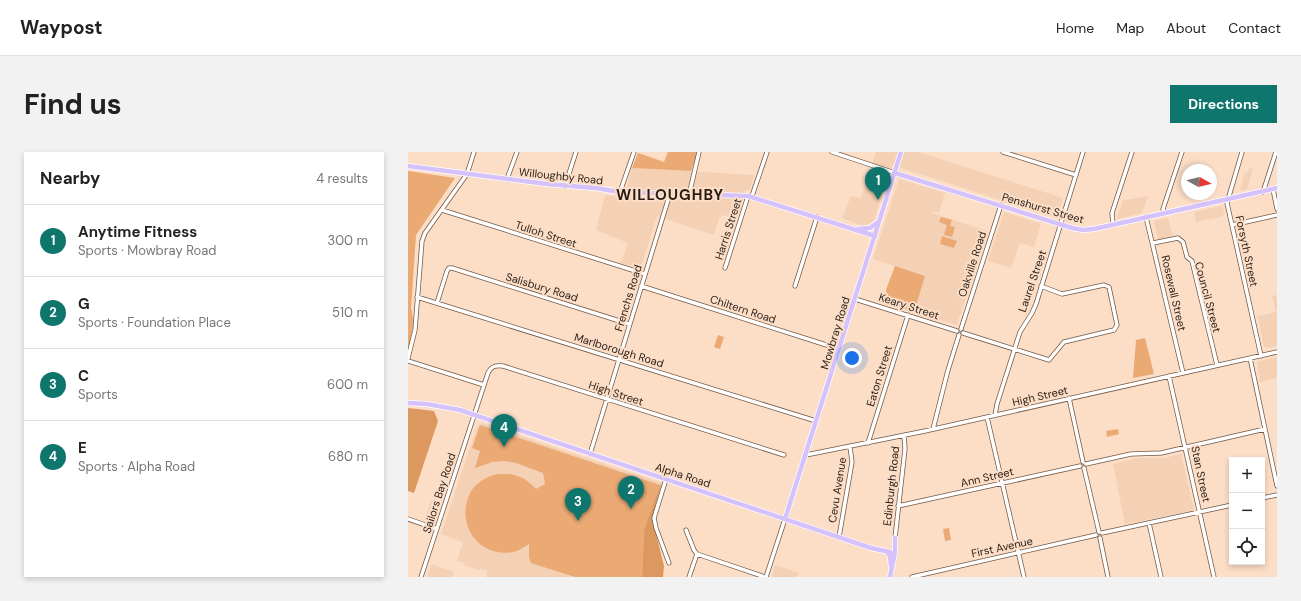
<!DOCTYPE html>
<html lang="en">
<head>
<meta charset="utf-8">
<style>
  body { margin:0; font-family:"DM Sans",sans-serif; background:#f2f2f2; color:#222 }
  .controls { position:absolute; right:12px; bottom:12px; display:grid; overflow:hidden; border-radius:0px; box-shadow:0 2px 6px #0003 }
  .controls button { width:36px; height:36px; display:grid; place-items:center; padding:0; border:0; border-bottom:1px solid #e0e0e0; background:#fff; color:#222; font:20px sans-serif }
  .compass { position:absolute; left:773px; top:12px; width:36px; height:36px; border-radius:50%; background:#fff; box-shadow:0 2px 6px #0003; rotate:98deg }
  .you { position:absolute; left:444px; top:206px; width:14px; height:14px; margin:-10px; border:3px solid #fff; border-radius:50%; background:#1a73e8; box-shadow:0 0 0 6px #1a73e833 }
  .badge { display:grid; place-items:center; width:26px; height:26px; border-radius:50%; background:#0f766e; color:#fff; font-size:13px; font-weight:700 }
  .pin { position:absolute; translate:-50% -33px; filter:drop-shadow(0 1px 2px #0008) }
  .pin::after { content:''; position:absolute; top:21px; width:14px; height:12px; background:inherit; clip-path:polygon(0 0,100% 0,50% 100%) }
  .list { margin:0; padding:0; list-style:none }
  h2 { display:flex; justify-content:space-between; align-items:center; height:52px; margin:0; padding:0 16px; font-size:17px }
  h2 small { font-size:13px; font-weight:400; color:#767676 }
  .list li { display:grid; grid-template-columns:26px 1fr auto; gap:12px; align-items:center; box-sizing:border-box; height:72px; padding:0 16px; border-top:1px solid #e0e0e0 }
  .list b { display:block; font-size:15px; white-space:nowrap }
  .list p { margin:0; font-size:13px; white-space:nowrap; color:#767676 }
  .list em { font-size:13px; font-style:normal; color:#767676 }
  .icon { flex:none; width:22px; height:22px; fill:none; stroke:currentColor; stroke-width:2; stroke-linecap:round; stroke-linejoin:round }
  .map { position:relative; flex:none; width:869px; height:425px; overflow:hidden; border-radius:0px }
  header { display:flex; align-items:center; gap:24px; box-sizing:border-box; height:56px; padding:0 20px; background:#fff; border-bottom:1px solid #e0e0e0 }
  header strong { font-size:19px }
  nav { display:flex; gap:22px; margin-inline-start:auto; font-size:14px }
  .intro { display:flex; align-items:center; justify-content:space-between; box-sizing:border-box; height:96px; padding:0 24px }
  h1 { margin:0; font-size:28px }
  .button { padding:10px 18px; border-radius:0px; background:#0f766e; color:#fff; font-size:14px; font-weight:700 }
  main { display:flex; gap:24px; padding:0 24px }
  aside { flex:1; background:#fff; border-radius:0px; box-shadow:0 2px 6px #0003 }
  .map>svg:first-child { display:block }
</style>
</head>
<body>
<header>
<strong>Waypost</strong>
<nav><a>Home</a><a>Map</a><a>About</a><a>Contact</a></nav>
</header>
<div class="intro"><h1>Find us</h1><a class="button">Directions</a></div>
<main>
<aside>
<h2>Nearby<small>4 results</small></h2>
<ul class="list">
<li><span class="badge">1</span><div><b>Anytime Fitness</b><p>Sports · Mowbray Road</p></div><em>300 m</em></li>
<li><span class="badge">2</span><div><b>G</b><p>Sports · Foundation Place</p></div><em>510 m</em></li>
<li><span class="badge">3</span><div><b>C</b><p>Sports</p></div><em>600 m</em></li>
<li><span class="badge">4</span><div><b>E</b><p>Sports · Alpha Road</p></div><em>680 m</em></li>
</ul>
</aside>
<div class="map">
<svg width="869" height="425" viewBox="0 0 869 425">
  <rect width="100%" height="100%" fill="#fcddc6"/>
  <path fill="#f4d0b5" d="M468,0H510L655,46L649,66L484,13L466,68L461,73L455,74L434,66L443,44L453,46Z
    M224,16L346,23L342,38H337L329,66L315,63L311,66L306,83L249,64L233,115L213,111L220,91L188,78L197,43L216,46Z
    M841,16L845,17L839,37L832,39L837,20H840Z
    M491,27L537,41L531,61L524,59V61L579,79L549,173L506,160L517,124L465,107Z
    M740,44L734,61L709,67L715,47L718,48Z
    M813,54L815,55L816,64L788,70L786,60Z
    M596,60L633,72L626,95L612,91L603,116L580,109Z
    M760,66L765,85L750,88L746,69Z
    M869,143V194L859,196L856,195L850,164L868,160L864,144Z
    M869,205V226L852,230L849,210Z
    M74,271L254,331L242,366L238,425H78L79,419L72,417L71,418L56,413L57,411L49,409L55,390L33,382L69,275L70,273Z
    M773,302L786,358L717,372L705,312L729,306H756Z
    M23,348L31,351L25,370L17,367Z
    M24,412L46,420L44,425H19Z
    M367,413L391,421L389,425H364Z"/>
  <path fill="#eba974" d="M260,0H290L283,19L224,16L230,1L256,10Z
    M0,19L47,26L8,83L3,156C7,169 4,183 0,196Z
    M533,65L544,68L542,74L547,75L544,85L536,83L539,73L531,70Z
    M534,84L549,89L546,96L532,92Z
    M487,114L517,124L506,160L480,151L478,138Z
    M310,183L316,185L312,197L306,195Z
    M737,186L746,222L725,226L728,188Z
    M72,273L252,333L236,378L234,425H167L123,411L121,405V392C116,395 111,399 105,400C67,407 44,365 66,335C73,328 83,322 93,322C108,321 118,326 128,337L137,332L135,321L108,311L96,309L84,310L67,316L72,299L64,296Z
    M710,277L711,282L699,285L698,279Z
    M541,376L543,388L537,389L535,377Z"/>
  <path fill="#dd9860" d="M0,256L26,259L30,269L6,341L0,339Z
    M252,333H253L244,366L256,414L255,425H234L236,378Z"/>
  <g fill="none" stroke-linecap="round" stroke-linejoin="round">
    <g stroke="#725844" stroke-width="5">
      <path id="minor" d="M424,0L487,21
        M595,0L668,23
        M834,0L819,51L853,204
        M99,27L109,0
        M157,34L168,0
        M865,37L869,57
        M212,40L226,0
        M855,40L868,0
        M281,43L291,0
        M344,44L359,0
        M34,58L237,122
        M756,61L755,57L774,0
        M738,65L775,221
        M705,73L704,61L724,0
        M824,73L869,63
        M745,91L770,86L775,90L779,105L784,109L809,213
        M317,116L340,44
        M233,134L431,197
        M387,134L409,65
        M9,145L408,269
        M447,147L549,179
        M29,151L39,119L41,116H44L221,172
        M553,177L593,53
        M555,181L641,208L656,190L706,178L709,173L701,135L696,133L654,142L633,134
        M0,206L7,178L14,89L17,81L59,22L66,0
        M842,206L869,334
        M0,209L76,233
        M761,224L806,425
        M661,246L675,310
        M587,263L589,252L612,180L624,161L628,152L675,0
        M579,265L616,425
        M525,277L540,218L551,183
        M460,291L500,163
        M182,302L260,48V42
        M398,303L517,279L869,200
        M678,312L723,302L753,301L857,277
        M676,316L691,380
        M258,327L246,366L248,376L261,411
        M854,346L869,343
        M490,354L672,314
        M0,367L29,377
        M741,371L753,425
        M278,378L286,398L289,402L357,425
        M694,381L824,353
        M431,385L444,310L442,295
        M487,386L497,297L496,283
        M692,386L700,425
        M13,425L80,221C83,214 88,213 95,214L376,303
        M281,425L289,402
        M358,425L377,367
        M504,425L688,383"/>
    </g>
    <g stroke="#fff" stroke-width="6">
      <path id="major" d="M0,14L139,32L187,36L212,40L340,44L467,84
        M487,21L664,76L675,78L686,77L869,36
        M450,77L462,76L470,70
        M0,251L19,252L52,258L463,396L482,400L486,406
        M377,367L493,0
        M478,399L482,404L483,414
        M482,425L487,400V386"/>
    </g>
    <use href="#minor" stroke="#fff" stroke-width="3.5"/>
    <use href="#major" stroke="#d5c1fc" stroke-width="4.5"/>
  </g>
  <g text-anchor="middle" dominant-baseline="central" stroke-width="4" stroke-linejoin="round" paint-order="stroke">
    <g font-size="11" fill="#281d15" stroke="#fcddc6">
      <text transform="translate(153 24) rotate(6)">Willoughby Road</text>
      <text transform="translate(635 56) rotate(16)">Penshurst Street</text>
      <text transform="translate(320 77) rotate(-72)">Harris Street</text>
      <text transform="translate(138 82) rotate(18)">Tulloh Street</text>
      <text transform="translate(839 99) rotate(78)">Forsyth Street</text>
      <text transform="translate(564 112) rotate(-72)">Oakville Road</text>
      <text transform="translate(624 129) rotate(-71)">Laurel Street</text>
      <text transform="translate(134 135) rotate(17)">Salisbury Road</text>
      <text transform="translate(766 141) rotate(77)">Rosewall Street</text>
      <text transform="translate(800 145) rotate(75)">Council Street</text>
      <text transform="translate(220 146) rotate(-73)">Frenchs Road</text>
      <text transform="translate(501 154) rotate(18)">Keary Street</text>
      <text transform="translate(335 157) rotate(18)">Chiltern Road</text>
      <text transform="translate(427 181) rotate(-73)">Mowbray Road</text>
      <text transform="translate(211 198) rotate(17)">Marlborough Road</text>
      <text transform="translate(471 224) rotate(-73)">Eaton Street</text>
      <text transform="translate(208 241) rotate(18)">High Street</text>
      <text transform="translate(632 244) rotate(-13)">High Street</text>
      <text transform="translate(793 322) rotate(78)">Stan Street</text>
      <text transform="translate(275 323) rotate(18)">Alpha Road</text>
      <text transform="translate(579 325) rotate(-13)">Ann Street</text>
      <text transform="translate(483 334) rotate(-84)">Edinburgh Road</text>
      <text transform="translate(429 338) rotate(-81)">Cevu Avenue</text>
      <text transform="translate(31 341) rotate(-72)">Sailors Bay Road</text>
      <text transform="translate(594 395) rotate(-12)">First Avenue</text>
    </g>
    <g font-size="15" font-weight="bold" letter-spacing="1" fill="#281d15" stroke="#fcddc6">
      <text x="262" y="43">WILLOUGHBY</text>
    </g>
  </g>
</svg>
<div class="controls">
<button>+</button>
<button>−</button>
<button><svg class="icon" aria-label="locate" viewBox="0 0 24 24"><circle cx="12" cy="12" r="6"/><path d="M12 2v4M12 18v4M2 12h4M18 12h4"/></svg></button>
</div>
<svg class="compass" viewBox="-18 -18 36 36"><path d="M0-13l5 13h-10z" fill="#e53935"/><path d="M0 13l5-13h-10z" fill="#767676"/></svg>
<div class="you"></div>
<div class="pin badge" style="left:470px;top:48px">1</div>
<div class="pin badge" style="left:223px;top:357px">2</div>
<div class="pin badge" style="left:170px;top:369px">3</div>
<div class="pin badge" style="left:96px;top:295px">4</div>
</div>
</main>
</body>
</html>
